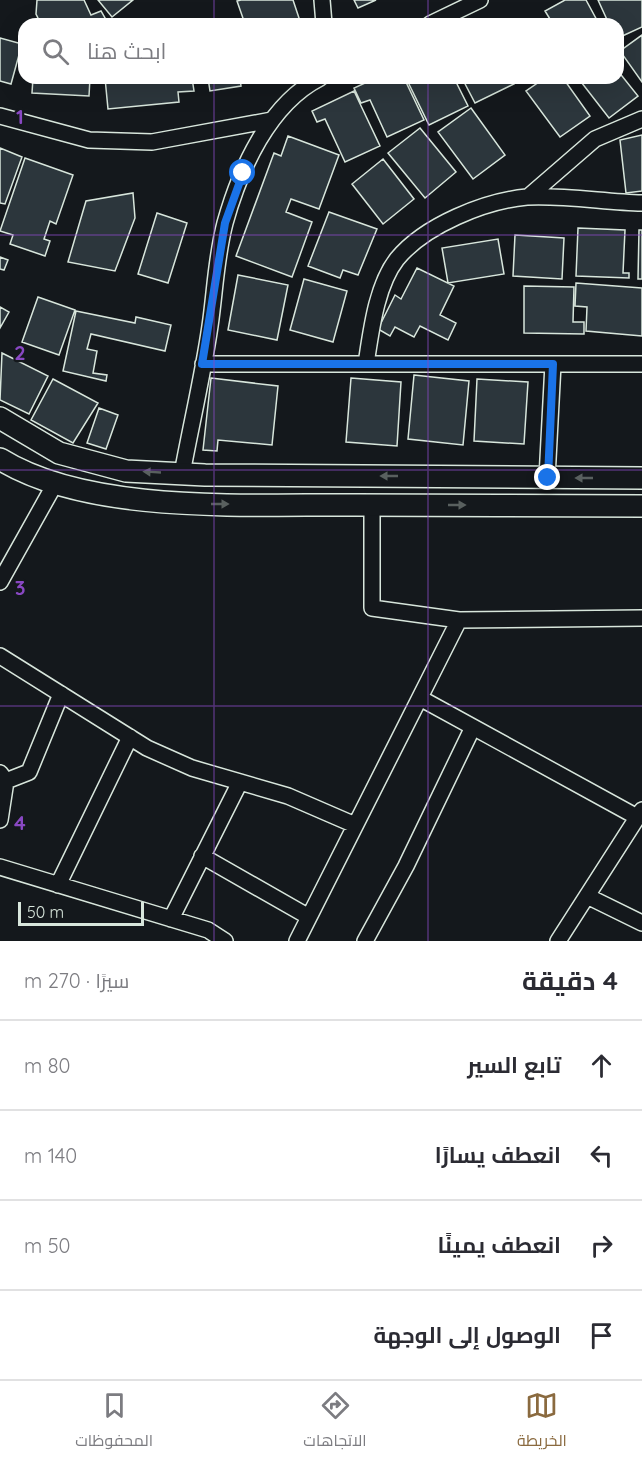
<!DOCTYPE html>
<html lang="ar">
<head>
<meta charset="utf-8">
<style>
  body { margin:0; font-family:Quicksand,Cairo,sans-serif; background:#f7f7f7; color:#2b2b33; direction:rtl }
  .scale { position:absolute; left:18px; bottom:15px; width:126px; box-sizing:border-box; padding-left:6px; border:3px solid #d8e6dc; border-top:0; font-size:16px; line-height:21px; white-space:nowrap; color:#d8e6dc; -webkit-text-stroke:4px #14181c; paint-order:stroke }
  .stop { position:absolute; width:18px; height:18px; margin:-14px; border:4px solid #1a73e8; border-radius:50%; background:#fff }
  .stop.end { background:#1a73e8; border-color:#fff; box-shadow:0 2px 6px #0008 }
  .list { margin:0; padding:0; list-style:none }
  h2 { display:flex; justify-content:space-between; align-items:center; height:78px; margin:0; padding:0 24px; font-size:26px }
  h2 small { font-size:20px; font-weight:400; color:#7c7c81 }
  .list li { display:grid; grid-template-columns:39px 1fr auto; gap:18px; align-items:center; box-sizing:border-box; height:90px; padding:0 24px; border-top:2px solid #e1e1e2 }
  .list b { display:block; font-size:22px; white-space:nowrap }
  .list em { font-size:20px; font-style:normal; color:#7c7c81 }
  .icon { flex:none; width:33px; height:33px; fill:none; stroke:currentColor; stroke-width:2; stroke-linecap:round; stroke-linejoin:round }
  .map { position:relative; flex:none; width:642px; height:941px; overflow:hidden; direction:ltr }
  .search { position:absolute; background:#fff; box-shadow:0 6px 24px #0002; left:18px; right:18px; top:18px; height:66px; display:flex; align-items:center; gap:15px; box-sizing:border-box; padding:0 21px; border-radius:18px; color:#7c7c81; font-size:22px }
  .sheet { height:438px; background:#fff }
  nav { display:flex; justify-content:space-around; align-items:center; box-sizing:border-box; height:84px; border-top:2px solid #e1e1e2; background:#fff; font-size:16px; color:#7c7c81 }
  nav a { display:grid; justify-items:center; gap:3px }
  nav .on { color:#8a6a3f }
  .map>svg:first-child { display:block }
</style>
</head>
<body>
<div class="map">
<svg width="642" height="941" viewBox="0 0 642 941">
  <rect width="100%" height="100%" fill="#14181c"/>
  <path fill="#2c363c" stroke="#d8e6dc" stroke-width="1.5" d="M37,0H84L91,15L101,11L105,18L91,24H41L36,14Z
    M98,0H133L112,17Z
    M241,0H293L301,24H245L237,1Z
    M354,0H376L358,8Z
    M565,0H586L599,24H553L545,11Z
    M598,0H642V27L618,38V24H609Z
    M190,19V24H139Z
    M642,35V82L620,51Z
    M0,38L22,44L11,84L0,81Z
    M618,71L638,96L609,118L578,78H618Z
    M33,78H90L89,96L32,93Z
    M105,78H192L194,91L178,92L179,102L108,109Z
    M208,78H240L241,86L210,91Z
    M376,78H404L424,120L387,137L370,100L361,103L354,88Z
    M406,78H454L468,106L429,125Z
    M462,78H511L514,84L475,103Z
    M545,78H563L590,116L560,137L526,91Z
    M354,91L380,146L345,162L325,119L317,122L312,111Z
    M471,108L505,155L473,179L438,132Z
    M420,128L456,172L425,198L388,153Z
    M642,135V191L626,193L620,140Z
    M288,136L339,155L319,209L291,199L286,212L312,222L292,277L236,256L274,153L281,156Z
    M0,148L22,157L5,204L0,203Z
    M25,158L73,175L56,224L50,221L44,239L50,241L45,256L10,244L13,235L0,231Z
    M383,159L414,199L383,224L352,184Z
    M133,193L135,218L115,271L68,262L86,201Z
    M329,212L377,229L358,275L343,270L340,278L308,266Z
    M157,213L187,223L168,283L138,274Z
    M578,228L625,230L623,273H629V278L576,276Z
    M639,230H642V279H638Z
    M515,235L564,238L562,279L513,276Z
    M498,239L504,274L448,283L442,248Z
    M0,257L8,260L4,270L0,269Z
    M417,268L454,286L440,315L456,323L448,340L420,326L414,337L395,327L390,336L378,329L395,295L401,299Z
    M238,275L288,285L277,340L228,330Z
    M304,279L347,291L333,342L290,330Z
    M576,283L642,288V336L586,331L587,307L575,306Z
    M524,286L574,287L573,322H584V334L524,333Z
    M38,297L75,310L59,355L22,342Z
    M0,307L9,312L0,328Z
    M76,311L135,323L136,317L171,325L165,351L91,334L87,349L97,351L93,373L107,375L106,381L63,371Z
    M2,353L48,376L29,414L0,400Z
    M414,375L469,381L463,445L408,439Z
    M211,378L278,386L272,445L218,440L217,451L203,450Z
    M351,378L401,382L397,446L346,442Z
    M53,379L98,403L73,443L31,420Z
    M477,379L528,382L524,444L474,441Z
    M99,408L118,415L106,449L87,443Z"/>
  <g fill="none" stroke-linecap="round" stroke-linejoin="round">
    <g stroke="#d8e6dc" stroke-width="18">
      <path id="minor" d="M322,0L324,24
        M430,24L480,0
        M0,116L89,140L152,142L272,120
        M528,197L595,139L642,119
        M203,364H642
        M366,364C371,332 376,286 397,259C425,225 485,201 527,197C564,195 605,202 642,203
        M182,474C191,425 203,375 210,326C215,292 216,257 225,223C240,169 269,104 320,78
        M547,478L553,364
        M372,505V608L459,620L642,618
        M0,582L56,482
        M0,656L147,748L192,768L288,796L355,825
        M420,698L637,817
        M0,773L6,781L0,820
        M6,781L29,772L61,694
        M202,856L309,917
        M0,867L208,930L225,941
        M58,885L130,737
        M589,897L642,923
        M171,919L240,782
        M297,941L459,620
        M365,941L406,866L473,727
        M558,941L642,810"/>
    </g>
    <g stroke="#d8e6dc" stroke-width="24">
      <path id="secondary" d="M0,418L59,453L126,471L205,475L642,478
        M0,459C90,515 252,504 356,505C451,505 547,506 642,506"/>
    </g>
    <use href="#minor" stroke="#14181c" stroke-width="15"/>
    <use href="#secondary" stroke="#14181c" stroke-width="21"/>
  </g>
  <defs><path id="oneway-solid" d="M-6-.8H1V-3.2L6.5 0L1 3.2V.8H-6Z" transform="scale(1.5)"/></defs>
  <g fill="#59605f">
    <use href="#oneway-solid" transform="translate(152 472) rotate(-177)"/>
    <use href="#oneway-solid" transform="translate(389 476) rotate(-180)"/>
    <use href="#oneway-solid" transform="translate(584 478) rotate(-180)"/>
    <use href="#oneway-solid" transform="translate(220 504)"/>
    <use href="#oneway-solid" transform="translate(457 505)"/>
  </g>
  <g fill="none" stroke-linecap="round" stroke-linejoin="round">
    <path stroke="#1a73e8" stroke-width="8" d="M243,173L225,223L202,364H553L548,478"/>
  </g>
  <path fill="none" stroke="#8948c3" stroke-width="1.5" stroke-opacity="0.55" d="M214,0V24M428,0V24M214,78V941M428,78V941M0,235H642M0,470H642M0,706H642"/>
  <g font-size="20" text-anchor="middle" font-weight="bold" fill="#8948c3" stroke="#14181c" stroke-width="4.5" stroke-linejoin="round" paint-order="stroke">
    <text x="20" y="124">1</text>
    <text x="20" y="360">2</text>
    <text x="20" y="595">3</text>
    <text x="20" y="830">4</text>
  </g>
</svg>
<div class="scale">50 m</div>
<div class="stop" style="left:243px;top:173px"></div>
<div class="stop end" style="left:548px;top:478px"></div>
<div class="search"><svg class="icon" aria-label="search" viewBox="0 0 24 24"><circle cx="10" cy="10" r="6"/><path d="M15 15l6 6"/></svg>ابحث هنا</div>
</div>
<section class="sheet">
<h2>4 دقيقة<small>سيرًا · 270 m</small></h2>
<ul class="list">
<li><svg class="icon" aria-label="ahead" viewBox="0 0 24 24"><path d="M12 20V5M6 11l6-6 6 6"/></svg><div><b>تابع السير</b></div><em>80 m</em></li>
<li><svg class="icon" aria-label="left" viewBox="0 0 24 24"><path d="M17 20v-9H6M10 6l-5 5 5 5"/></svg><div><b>انعطف يسارًا</b></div><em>140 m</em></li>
<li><svg class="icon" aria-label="right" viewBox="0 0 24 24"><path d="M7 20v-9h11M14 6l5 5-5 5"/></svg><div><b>انعطف يمينًا</b></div><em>50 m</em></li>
<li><svg class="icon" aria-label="arrive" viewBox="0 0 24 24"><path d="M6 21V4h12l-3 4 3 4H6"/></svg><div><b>الوصول إلى الوجهة</b></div></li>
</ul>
</section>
<nav>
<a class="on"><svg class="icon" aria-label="map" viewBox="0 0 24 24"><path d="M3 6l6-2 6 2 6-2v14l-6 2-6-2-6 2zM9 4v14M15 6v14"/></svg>الخريطة</a>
<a><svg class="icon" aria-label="directions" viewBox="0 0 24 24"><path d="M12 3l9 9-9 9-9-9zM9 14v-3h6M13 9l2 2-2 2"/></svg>الاتجاهات</a>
<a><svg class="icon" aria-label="saved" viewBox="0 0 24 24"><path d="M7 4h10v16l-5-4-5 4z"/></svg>المحفوظات</a>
</nav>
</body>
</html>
